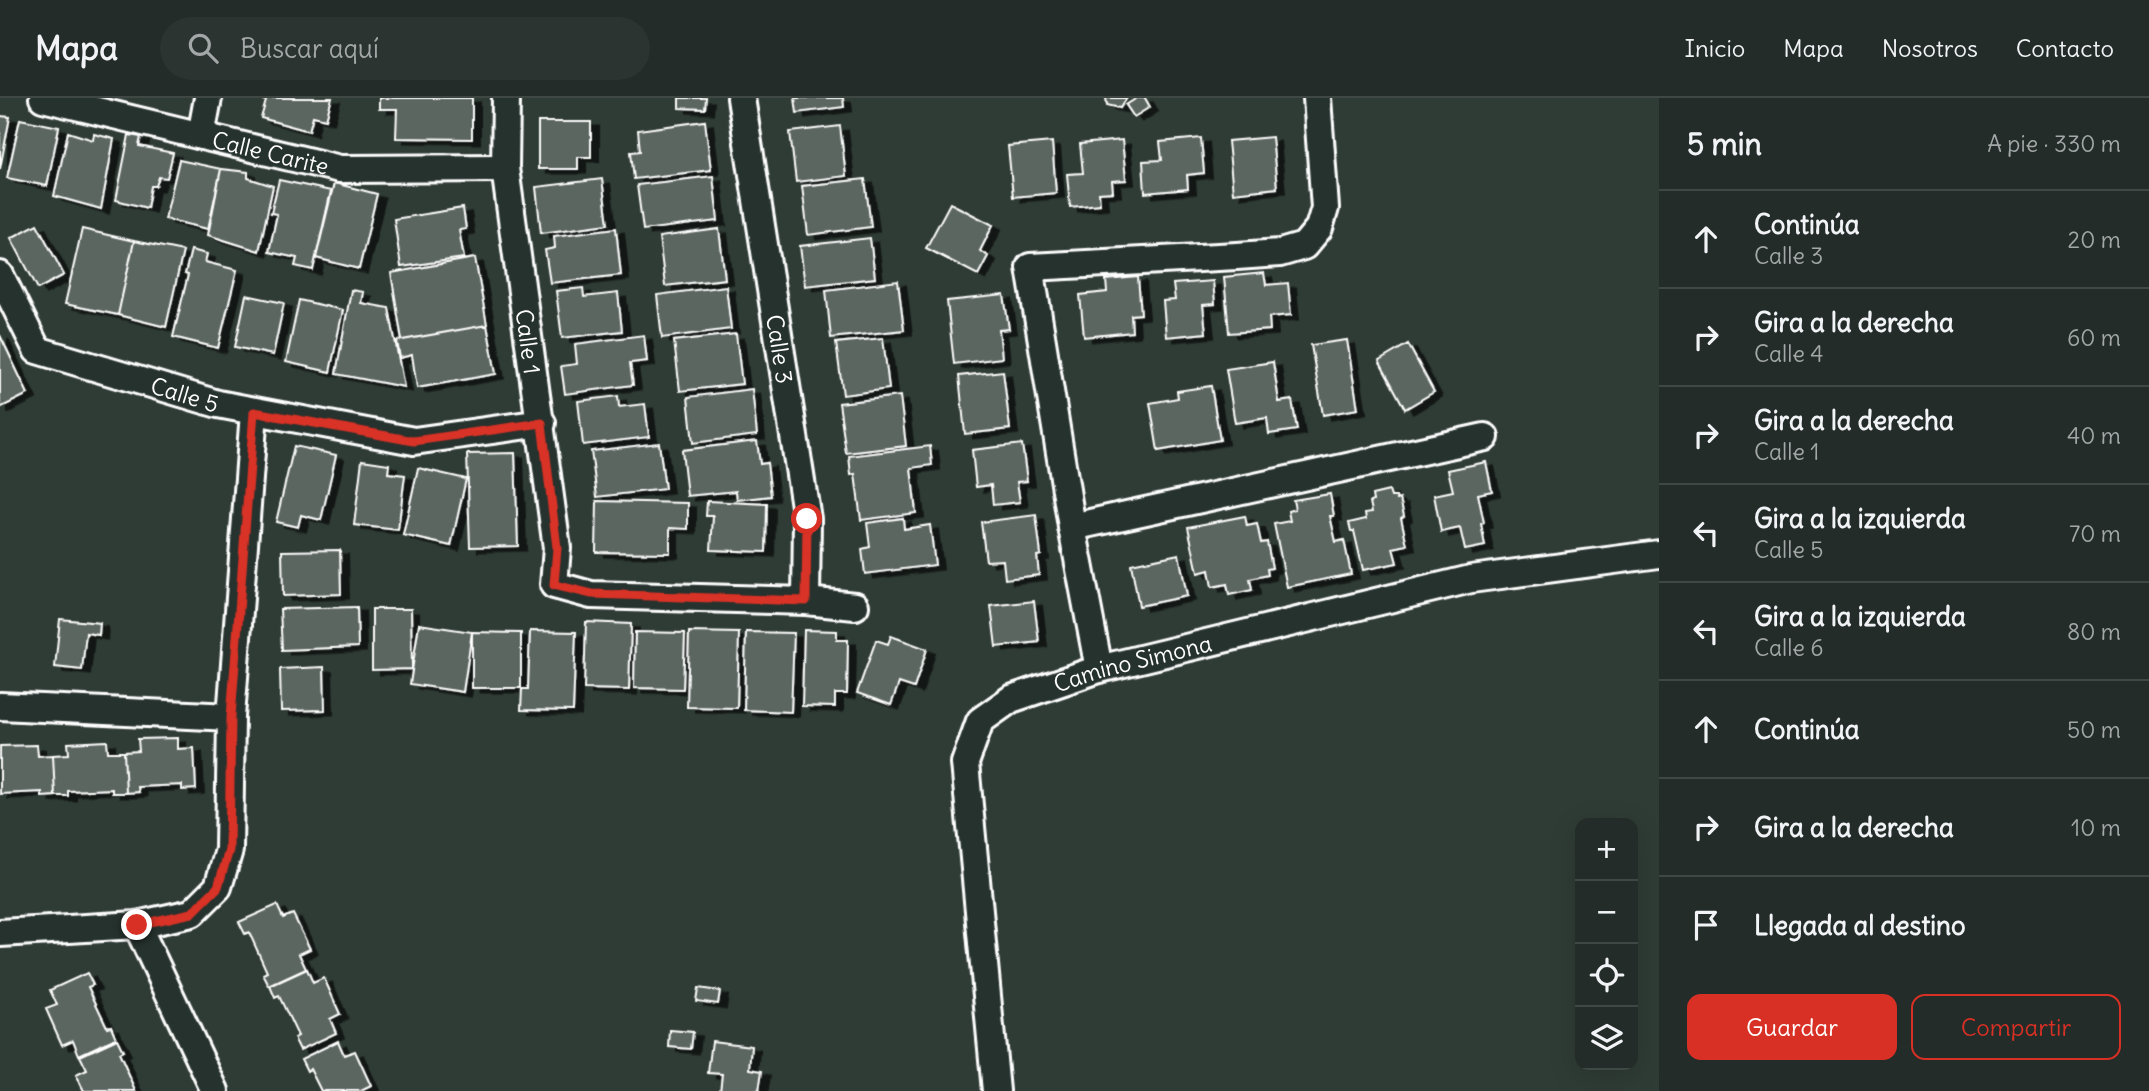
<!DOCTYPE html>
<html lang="es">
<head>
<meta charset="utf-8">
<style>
  body { margin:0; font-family:Delius,sans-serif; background:#2b3430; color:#f1f3f6 }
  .controls { position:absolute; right:21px; bottom:21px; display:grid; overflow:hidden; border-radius:14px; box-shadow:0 7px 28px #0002 }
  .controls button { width:63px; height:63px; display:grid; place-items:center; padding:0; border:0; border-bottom:2px solid #404845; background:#232c28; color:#f1f3f6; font:35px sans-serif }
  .stop { position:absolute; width:21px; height:21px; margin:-16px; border:5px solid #d93025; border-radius:50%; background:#fff }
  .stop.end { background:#d93025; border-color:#fff; box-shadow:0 2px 7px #0008 }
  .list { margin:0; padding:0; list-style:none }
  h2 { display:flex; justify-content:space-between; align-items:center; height:91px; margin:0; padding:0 28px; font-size:30px }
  h2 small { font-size:23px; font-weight:400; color:#a3a7a8 }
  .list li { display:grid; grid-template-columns:46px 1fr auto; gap:21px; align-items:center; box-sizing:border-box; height:98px; padding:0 28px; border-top:2px solid #404845 }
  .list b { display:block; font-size:26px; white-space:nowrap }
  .list p { margin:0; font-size:23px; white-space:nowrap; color:#a3a7a8 }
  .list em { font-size:23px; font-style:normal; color:#a3a7a8 }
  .actions { display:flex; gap:14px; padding:21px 28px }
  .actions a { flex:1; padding:16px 0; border:2px solid #d93025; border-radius:14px; text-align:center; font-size:24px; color:#d93025 }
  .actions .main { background:#d93025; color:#fff }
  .icon { flex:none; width:38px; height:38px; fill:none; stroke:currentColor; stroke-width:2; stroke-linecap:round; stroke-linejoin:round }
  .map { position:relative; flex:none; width:1659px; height:993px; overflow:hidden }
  header { display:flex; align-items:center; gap:42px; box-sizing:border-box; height:98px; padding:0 35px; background:#232c28; border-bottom:2px solid #404845 }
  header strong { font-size:33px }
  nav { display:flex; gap:38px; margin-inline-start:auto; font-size:24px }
  .search { width:490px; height:63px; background:#2b3430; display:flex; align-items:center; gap:18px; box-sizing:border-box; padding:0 24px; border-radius:38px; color:#a3a7a8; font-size:26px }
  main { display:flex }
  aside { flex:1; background:#232c28 }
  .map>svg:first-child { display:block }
</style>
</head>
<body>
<header>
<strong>Mapa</strong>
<div class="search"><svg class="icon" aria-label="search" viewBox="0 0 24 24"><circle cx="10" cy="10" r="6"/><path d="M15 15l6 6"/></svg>Buscar aquí</div>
<nav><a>Inicio</a><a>Mapa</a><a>Nosotros</a><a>Contacto</a></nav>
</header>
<main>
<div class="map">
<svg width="1659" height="993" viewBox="0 0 1659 993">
  <defs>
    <filter id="shadow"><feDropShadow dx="8" dy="4.5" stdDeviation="0" flood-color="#0009"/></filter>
  </defs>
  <rect width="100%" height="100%" fill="#2f3b35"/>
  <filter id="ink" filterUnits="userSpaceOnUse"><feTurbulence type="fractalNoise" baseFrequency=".0143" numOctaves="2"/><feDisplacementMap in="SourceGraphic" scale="14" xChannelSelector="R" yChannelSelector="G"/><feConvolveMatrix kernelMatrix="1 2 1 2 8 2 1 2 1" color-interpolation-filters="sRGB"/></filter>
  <g filter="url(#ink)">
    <path fill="#5b6661" stroke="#fff" stroke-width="2" filter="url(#shadow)" d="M264,0H332L326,21L313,18L309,33L261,20L266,3L263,2Z
      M379,0H472V41L396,40L397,11H379Z
      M679,0H706L705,11L679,10Z
      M795,0H843L844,9L797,15Z
      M1106,0H1127L1120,10L1107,7Z
      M1137,0H1145L1150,9L1134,19L1126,7Z
      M0,18L10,19L0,71Z
      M20,21L59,29L47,88L7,80Z
      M705,23L711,72L634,81L631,54L640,53L638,32Z
      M538,24H591V59H578V71H538Z
      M840,28L846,78L796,84L790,34Z
      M68,34L93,42L94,36L114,41L101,111L54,98Z
      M129,37L141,39L139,48L173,55L167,80L159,79L156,88H151L147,110L116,102Z
      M1272,39L1277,90L1233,95L1228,43Z
      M1201,40L1204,75L1187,77L1188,91L1145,95L1143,63L1162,62L1160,44Z
      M1122,42L1126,82L1112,83L1113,94L1099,95L1100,106L1070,109L1067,76L1083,75L1080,46Z
      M1052,44L1056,95L1013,99L1008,48Z
      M179,62L221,71L208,131L165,121Z
      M221,71L248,74V80L273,88L259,153L208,137Z
      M713,78L718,123L643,132L637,87Z
      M602,81L608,126L541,135L536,89Z
      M865,81L871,129L808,137L802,88Z
      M279,82L331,93L313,172L295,168L297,160L269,154L277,116L271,115Z
      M334,85L377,96L359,171L316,160Z
      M950,105L993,127L980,153L988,158L978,177L926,150Z
      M463,110L466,131L459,132L464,160L401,169L394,121Z
      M37,126L64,177L38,191L11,140Z
      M616,130L621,177L550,185L545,152L555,150L554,138Z
      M82,131L134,143L118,217L65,206Z
      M719,131L725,181L665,188L659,139Z
      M870,140L875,180L805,188L800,148Z
      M134,143L183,153L166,229L118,217Z
      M191,152L207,156L205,164L237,172L218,250L173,239L188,177L185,176Z
      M475,160L487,227L402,242L391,175Z
      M1264,175L1266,187L1288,185L1291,217L1269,219L1270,232L1229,235L1224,179Z
      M1138,179L1141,216L1131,217L1132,234L1084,239L1080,197L1107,194L1106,182Z
      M898,183L904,232L831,240L826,192Z
      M1213,183L1215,206L1203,207L1206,235L1166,239L1163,203L1175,202L1173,186Z
      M726,188L731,231L662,240L657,197Z
      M583,190L584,199L618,195L622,233L562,240L556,193Z
      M351,192L363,194L361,205L389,210L404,289L336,276Z
      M246,197L284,205L273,257L235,249Z
      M1004,197L1009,231L999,232L1002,260L954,266L947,203Z
      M299,202L343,212L330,274L286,264Z
      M487,227L496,276L417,290L412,257L400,260L397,243Z
      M736,236L742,286L680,293L674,243Z
      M0,237L28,296L0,310Z
      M644,237L647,263L630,265L633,287L565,296L561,268L577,266L575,246Z
      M883,240L889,291L843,297L836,245Z
      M1347,242L1358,311L1323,317L1311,247Z
      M1408,246L1434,294L1405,311L1379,263Z
      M1273,264L1279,304L1292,302L1297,332L1269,336L1267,320L1235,325L1226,271Z
      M1003,273L1010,331L965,336L959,278Z
      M1211,288L1220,342L1158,353L1150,305L1178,300L1177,293Z
      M752,291L757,337L693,345L688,299Z
      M618,298L619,309L645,306L649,339L583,347L578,303Z
      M900,298L906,348L846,355L839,305Z
      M757,343L760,366L767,365L771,398L737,402L736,393L687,398L682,352Z
      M659,345L665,391L597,399L591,353Z
      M1022,346L1027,383L1017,384L1020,404L993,407L991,387L976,389L972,352Z
      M294,348L336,357L321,422L301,417L298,429L276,424Z
      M930,348L932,367L911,370L916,415L861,422L855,376L851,377L849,358Z
      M515,355L518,448L470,449L467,356Z
      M362,362L389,366L388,375L405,377L398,432L354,427Z
      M1486,364L1492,393L1478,396L1484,425L1481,426L1485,448L1465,452L1460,430L1441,434L1434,397L1453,393L1448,372Z
      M418,370L466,381L451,448L403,437Z
      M1389,393L1391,399H1396L1397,402L1400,401L1404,418L1401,420L1407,447L1393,450L1397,465L1363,472L1354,433H1351L1349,425L1366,421L1365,415L1372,414L1370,404L1373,403L1372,397Z
      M1330,396L1334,418H1330L1336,444L1344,442L1351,476L1287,489L1274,426L1290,423L1288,413L1295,411L1293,402Z
      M597,403L688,405V431L670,430V455L596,454Z
      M707,403L767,406L766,454L711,452L713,418H706Z
      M1036,417L1041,457L1037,458L1039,477L1005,481L1003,462L986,463L981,424Z
      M1245,418L1247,428L1257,426L1261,445L1267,444L1272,470L1267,471L1268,477L1250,481L1252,492L1229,497L1227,486L1212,489L1209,472L1198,475L1188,429Z
      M903,420L904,431L930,427L935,467L865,476L862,451L870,449L867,425Z
      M340,452L341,496L283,498L282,453Z
      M1179,456L1187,498L1139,508L1131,466Z
      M1034,503L1039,544L996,549L991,508Z
      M357,509L358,549L282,552L280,511Z
      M372,511H411L412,571L372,572Z
      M60,521L100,525L99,537L86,535L82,572L55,569Z
      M586,524L631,526L629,592L584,591Z
      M419,526L472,534L463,594L410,586Z
      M804,532L837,533V542H848L847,596H835V609L802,608Z
      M530,533L576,534L573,613L521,612L522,591H528Z
      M472,534L521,535V590H472Z
      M635,534L685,535L683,591L634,590Z
      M689,534L739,535L737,610L687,609Z
      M746,534L794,535L791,614L744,612Z
      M891,538L927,551L914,590L899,585L891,607L857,595L876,542L888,546Z
      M324,569L325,612L281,613L280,571Z
      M178,640V651L194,650L196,691L182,692V687L138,689L139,694L126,695L124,654L139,653L138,641Z
      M107,643L108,654H124L126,695H112V691L68,693V698H55L53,657L69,656L68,645Z
      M37,647L38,658L53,657L55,698L42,699V694L0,696V648Z
      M277,807L283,820L293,816L310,851L299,856L306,871L269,888L263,876L267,874L249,834L245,836L239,824Z
      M307,871L313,885L324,880L340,916L330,921L336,935L300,952L294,940L298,938L279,898L275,900L270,888Z
      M87,875L93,887L88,889L107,929L111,928L116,940L79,957L73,942L62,947L46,911L57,907L50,892Z
      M698,890L720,893L718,906L696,903Z
      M670,932L693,934L691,951L669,949Z
      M117,941L123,953L119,955L136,993H84L76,977L87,972L80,958Z
      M338,943L344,957L355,953L371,988L361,993H321L310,971L307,973L301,961Z
      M712,943L752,948L750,971L762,973L759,993H720L722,976L708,975Z"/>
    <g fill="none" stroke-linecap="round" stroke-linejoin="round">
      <g stroke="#fff" stroke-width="32">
        <g id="street">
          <path id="s1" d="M43,0L340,71L505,70"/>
          <path id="s2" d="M506,0L505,70L557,450L554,487L591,497L806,503L855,508"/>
          <path id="s3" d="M741,0L807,421L806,503"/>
          <path d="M201,38L208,0"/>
          <path id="s4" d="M0,177L37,252L218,306L414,343L542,325"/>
          <path d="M1072,429L1485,339"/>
          <path d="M1099,571L1072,429L1030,169L1237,158L1280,155L1304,148L1319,130L1325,110L1317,0"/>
          <path d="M0,608L231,619"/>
          <path d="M137,827L215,993"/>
          <path d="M0,835L137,827L192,815L218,789L229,752L231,619L254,314"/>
          <path id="s5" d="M996,993L965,665L980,623L1011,601L1099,571L1471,481L1659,456"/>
        </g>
      </g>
      <use href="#street" stroke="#26332d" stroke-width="26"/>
    </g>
  </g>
  <g fill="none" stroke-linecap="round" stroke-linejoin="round" filter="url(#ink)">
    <path stroke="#d93025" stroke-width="9" d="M137,827L192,815L218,789L229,752L231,619L254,314L414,343L542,325L557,450L554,487L592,496L806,503L807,421"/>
  </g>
  <g text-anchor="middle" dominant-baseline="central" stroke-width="7" stroke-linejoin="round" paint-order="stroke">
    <g font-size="23" fill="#fff" stroke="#26332d">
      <text stroke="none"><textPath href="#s1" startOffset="234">Calle Carite</textPath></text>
      <text stroke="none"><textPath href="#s2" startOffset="245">Calle 1</textPath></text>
      <text stroke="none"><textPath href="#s3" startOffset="254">Calle 3</textPath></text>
      <text stroke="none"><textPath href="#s4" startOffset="238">Calle 5</textPath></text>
      <text stroke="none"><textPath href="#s5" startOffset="539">Camino Simona</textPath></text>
    </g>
  </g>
</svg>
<div class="controls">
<button>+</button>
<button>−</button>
<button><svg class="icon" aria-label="locate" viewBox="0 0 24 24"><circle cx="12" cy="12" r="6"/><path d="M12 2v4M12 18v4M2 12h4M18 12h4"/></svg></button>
<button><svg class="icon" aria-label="layers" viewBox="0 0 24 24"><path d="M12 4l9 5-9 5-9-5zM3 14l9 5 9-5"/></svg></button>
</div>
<div class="stop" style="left:807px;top:421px"></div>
<div class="stop end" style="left:137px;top:827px"></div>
</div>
<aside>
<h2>5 min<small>A pie · 330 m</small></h2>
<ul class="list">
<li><svg class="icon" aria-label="ahead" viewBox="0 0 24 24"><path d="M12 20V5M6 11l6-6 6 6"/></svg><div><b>Continúa</b><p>Calle 3</p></div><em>20 m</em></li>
<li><svg class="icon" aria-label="right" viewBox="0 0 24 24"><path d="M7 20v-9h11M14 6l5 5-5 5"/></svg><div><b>Gira a la derecha</b><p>Calle 4</p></div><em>60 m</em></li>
<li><svg class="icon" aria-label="right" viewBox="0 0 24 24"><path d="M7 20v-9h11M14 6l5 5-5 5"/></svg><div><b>Gira a la derecha</b><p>Calle 1</p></div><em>40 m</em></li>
<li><svg class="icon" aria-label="left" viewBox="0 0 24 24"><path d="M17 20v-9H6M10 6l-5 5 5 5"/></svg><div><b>Gira a la izquierda</b><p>Calle 5</p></div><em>70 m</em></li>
<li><svg class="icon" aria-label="left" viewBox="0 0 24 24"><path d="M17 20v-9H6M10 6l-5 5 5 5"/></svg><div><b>Gira a la izquierda</b><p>Calle 6</p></div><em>80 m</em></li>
<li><svg class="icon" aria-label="ahead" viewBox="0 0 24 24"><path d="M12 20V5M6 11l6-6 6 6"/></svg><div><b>Continúa</b></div><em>50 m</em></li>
<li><svg class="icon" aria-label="right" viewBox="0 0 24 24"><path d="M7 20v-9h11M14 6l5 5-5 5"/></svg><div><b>Gira a la derecha</b></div><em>10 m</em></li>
<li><svg class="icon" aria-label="arrive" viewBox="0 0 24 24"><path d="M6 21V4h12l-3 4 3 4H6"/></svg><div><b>Llegada al destino</b></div></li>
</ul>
<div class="actions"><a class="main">Guardar</a><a>Compartir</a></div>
</aside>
</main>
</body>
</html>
